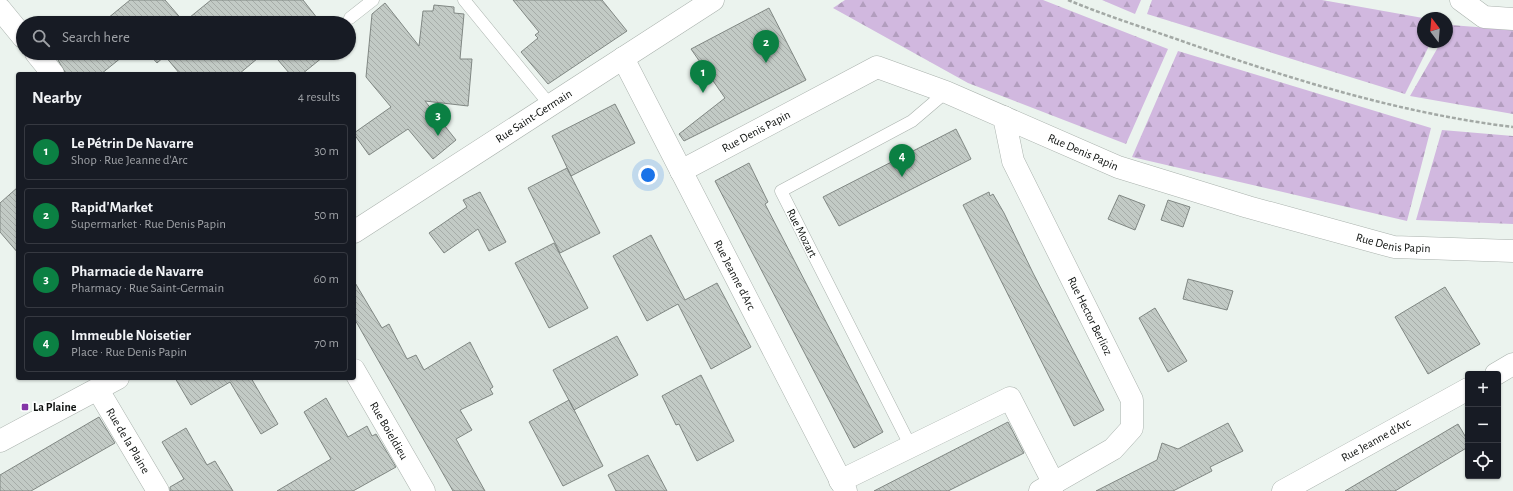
<!DOCTYPE html>
<html lang="en">
<head>
<meta charset="utf-8">
<style>
  body { margin:0; font-family:"Alegreya Sans",sans-serif; background:#242831; color:#f1f3f6 }
  .controls { position:absolute; right:12px; bottom:12px; display:grid; overflow:hidden; border-radius:4px; box-shadow:0 1px 3px #0004 }
  .controls button { width:36px; height:36px; display:grid; place-items:center; padding:0; border:0; border-bottom:1px solid #363941; background:#171b24; color:#f1f3f6; font:20px sans-serif }
  .compass { position:absolute; left:1417px; top:12px; width:36px; height:36px; border-radius:50%; background:#171b24; box-shadow:0 1px 3px #0004; rotate:344deg }
  .you { position:absolute; left:648px; top:175px; width:14px; height:14px; margin:-10px; border:3px solid #fff; border-radius:50%; background:#1a73e8; box-shadow:0 0 0 6px #1a73e833 }
  .badge { display:grid; place-items:center; width:26px; height:26px; border-radius:50%; background:#0b8043; color:#fff; font-size:13px; font-weight:700 }
  .pin { position:absolute; translate:-50% -33px; filter:drop-shadow(0 1px 2px #0008) }
  .pin::after { content:''; position:absolute; top:21px; width:14px; height:12px; background:inherit; clip-path:polygon(0 0,100% 0,50% 100%) }
  .list { margin:0; padding:0; list-style:none }
  h2 { display:flex; justify-content:space-between; align-items:center; height:52px; margin:0; padding:0 16px; font-size:17px }
  h2 small { font-size:13px; font-weight:400; color:#9ea1a6 }
  .list li { display:grid; grid-template-columns:26px 1fr auto; gap:12px; align-items:center; box-sizing:border-box; height:56px; margin:0 8px 8px; padding:0 8px; border:1px solid #363941; border-radius:4px }
  .list b { display:block; font-size:15px; white-space:nowrap }
  .list p { margin:0; font-size:13px; white-space:nowrap; color:#9ea1a6 }
  .list em { font-size:13px; font-style:normal; color:#9ea1a6 }
  .icon { flex:none; width:22px; height:22px; fill:none; stroke:currentColor; stroke-width:2; stroke-linecap:round; stroke-linejoin:round }
  .map { position:relative; flex:none; width:1513px; height:491px; overflow:hidden }
  .search { position:absolute; background:#171b24; box-shadow:0 1px 3px #0004; left:16px; top:16px; width:340px; height:44px; display:flex; align-items:center; gap:10px; box-sizing:border-box; padding:0 14px; border-radius:22px; color:#9ea1a6; font-size:15px }
  .panel { position:absolute; background:#171b24; box-shadow:0 1px 3px #0004; left:16px; top:72px; width:340px; height:308px; border-radius:4px }
  .map>svg:first-child { display:block }
</style>
</head>
<body>
<div class="map">
<svg width="1513" height="491" viewBox="0 0 1513 491">
  <defs>
    <pattern id="forest-firs" width="22" height="20" patternUnits="userSpaceOnUse"><rect width="22" height="20" fill="#d1b8df"/><path d="M5 1l3.5 6h-7zM16 11l3.5 6h-7z" fill="#b29dbe"/></pattern>
    <pattern id="building-back-hatch" width="6" height="6" patternUnits="userSpaceOnUse"><rect width="6" height="6" fill="#c2cac5"/><path d="M-1 5l2 2M0 0l6 6M5-1l2 2" fill="none" stroke="#a6aca8"/></pattern>
  </defs>
  <rect width="100%" height="100%" fill="#ebf3ee"/>
  <path fill="url(#forest-firs)" d="M845,0H1043L1168,49L1126,144L968,83L833,8Z
    M1102,0H1141L1135,14Z
    M1152,0H1322L1423,18V42H1431L1405,94L1147,14Z
    M1451,25L1513,30V114L1410,96L1441,42H1447V31Z
    M1178,51L1431,128L1407,221L1132,157Z
    M1442,130L1513,136V224L1416,220Z"/>
  <path fill="url(#building-back-hatch)" stroke="#808783" d="M130,0H165L184,22L211,0H303L321,23H102Z
    M513,0H602L627,31L548,84L521,52L538,38L535,35L539,32Z
    M385,3L419,46L423,11H433L434,5L454,7V13L464,14L460,59H472L468,106L425,101L456,140L433,159L408,129L369,155L354,134V133L391,107L366,77L372,14Z
    M769,8L806,80L684,141L679,134L725,98L691,49Z
    M67,53H127L101,74H66L58,60Z
    M148,53H264L239,74H180L165,56L157,63Z
    M272,53H328L302,74H290Z
    M615,104L635,143L571,176L600,233L560,253L528,188L567,168L571,176L552,136Z
    M956,129L971,159L839,226L823,197Z
    M749,163L768,202L765,204L883,432L854,448L715,181Z
    M18,187V253L0,232V203Z
    M480,192L506,242L489,251L478,229L444,253L429,233L467,207L463,200Z
    M989,192L990,196L993,194L1004,213L1033,273L1104,410L1074,426L963,205Z
    M1119,195L1145,205L1135,230L1108,219Z
    M1168,200L1190,207L1183,227L1161,220Z
    M651,235L685,300L717,283L751,347L711,369L678,304L647,321L613,256Z
    M554,243L588,308L549,328L515,263Z
    M1188,279L1233,291L1227,310L1183,299Z
    M354,281L382,328L389,324L407,359L416,355L424,370L470,342L493,387L490,389L493,394L460,410L472,430L456,439L485,491H453L354,318Z
    M1445,287L1480,344L1428,374L1395,317Z
    M1155,308L1187,361L1168,372L1139,318Z
    M617,336L638,375L574,410L553,370Z
    M701,375L734,441L697,461L679,424L676,425L662,396Z
    M175,378H251L278,424L261,434L230,382L191,405Z
    M326,398L348,437L367,426L372,436L376,434L396,467L353,491H277L331,459L304,412Z
    M569,400L603,466L563,486L529,422Z
    M99,417L115,443L31,491H0V475Z
    M1008,422L1024,453L948,491H874Z
    M1228,423L1243,451L1210,467L1212,471L1173,491H1096L1157,460L1162,443L1178,449Z
    M1458,424L1468,441V447L1395,491H1345Z
    M186,428L207,465L215,461L233,491H170V487L184,479L162,442Z
    M648,455L667,491H616L608,475Z"/>
  <g fill="none" stroke-linecap="round" stroke-linejoin="round">
    <g stroke="#aab2ad" stroke-width="13">
      <path id="service" d="M464,0L550,105
        M350,18L373,0
        M911,447L781,191L912,121L946,92"/>
    </g>
    <g stroke="#aab2ad" stroke-width="23">
      <g id="minor">
        <path d="M1461,0L1484,17L1513,19"/>
        <path d="M0,9L23,37"/>
        <path d="M36,53L53,74"/>
        <path id="s1" d="M623,58L846,491"/>
        <path id="s2" d="M1004,117L1013,161L1132,400V428L1113,449L1040,491"/>
        <path id="s3" d="M681,171L877,67L946,92L1118,167L1248,207L1394,247L1513,251"/>
        <path id="s4" d="M354,370L424,491"/>
        <path d="M1496,374L1513,364"/>
        <path id="s5" d="M98,390L158,491"/>
        <path d="M840,481L1010,398L1054,484"/>
        <path id="s6" d="M1283,491L1468,389"/>
      </g>
    </g>
    <g stroke="#aab2ad" stroke-width="23">
      <g id="tertiary">
        <path id="s7" d="M354,232L713,0"/>
        <path d="M0,441L118,378"/>
      </g>
    </g>
    <path stroke="#a3a9a5" stroke-width="2.5" stroke-dasharray="4 2" stroke-linecap="butt" d="M1068,0C1104,15 1142,27 1179,40C1287,78 1398,113 1513,127"/>
    <use href="#service" stroke="#fff" stroke-width="12"/>
    <use href="#minor" stroke="#fff" stroke-width="22"/>
    <use href="#tertiary" stroke="#fff" stroke-width="22"/>
  </g>
  <rect fill="#8436a7" stroke="#fdfffe" stroke-width="1.5" x="21" y="403" width="8" height="8" rx="2"/>
  <g text-anchor="middle" dominant-baseline="central" stroke-width="3.5" stroke-linejoin="round" paint-order="stroke">
    <g font-size="12" fill="#0f1210" stroke="#fdfffe">
      <text stroke="none"><textPath href="#s7" startOffset="214">Rue Saint-Germain</textPath></text>
      <text stroke="none"><textPath href="#s3" startOffset="85">Rue Denis Papin</textPath></text>
      <text stroke="none"><textPath href="#s3" startOffset="445">Rue Denis Papin</textPath></text>
      <text transform="translate(802 233) rotate(63)">Rue Mozart</text>
      <text stroke="none"><textPath href="#s3" startOffset="769">Rue Denis Papin</textPath></text>
      <text stroke="none"><textPath href="#s1" startOffset="244">Rue Jeanne d'Arc</textPath></text>
      <text stroke="none"><textPath href="#s2" startOffset="218">Rue Hector Berlioz</textPath></text>
      <text stroke="none"><textPath href="#s4" startOffset="70">Rue Boieldieu</textPath></text>
      <text stroke="none"><textPath href="#s5" startOffset="59">Rue de la Plaine</textPath></text>
      <text stroke="none"><textPath href="#s6" startOffset="106">Rue Jeanne d'Arc</textPath></text>
    </g>
    <g font-size="12" font-weight="bold" fill="#0f1210" stroke="#fdfffe" text-anchor="start">
      <text x="33" y="407">La Plaine</text>
    </g>
  </g>
</svg>
<div class="controls">
<button>+</button>
<button>−</button>
<button><svg class="icon" aria-label="locate" viewBox="0 0 24 24"><circle cx="12" cy="12" r="6"/><path d="M12 2v4M12 18v4M2 12h4M18 12h4"/></svg></button>
</div>
<svg class="compass" viewBox="-18 -18 36 36"><path d="M0-13l5 13h-10z" fill="#e53935"/><path d="M0 13l5-13h-10z" fill="#9ea1a6"/></svg>
<div class="you"></div>
<div class="pin badge" style="left:703px;top:93px">1</div>
<div class="pin badge" style="left:766px;top:63px">2</div>
<div class="pin badge" style="left:438px;top:136px">3</div>
<div class="pin badge" style="left:902px;top:177px">4</div>
<div class="search"><svg class="icon" aria-label="search" viewBox="0 0 24 24"><circle cx="10" cy="10" r="6"/><path d="M15 15l6 6"/></svg>Search here</div>
<section class="panel">
<h2>Nearby<small>4 results</small></h2>
<ul class="list">
<li><span class="badge">1</span><div><b>Le Pétrin De Navarre</b><p>Shop · Rue Jeanne d'Arc</p></div><em>30 m</em></li>
<li><span class="badge">2</span><div><b>Rapid'Market</b><p>Supermarket · Rue Denis Papin</p></div><em>50 m</em></li>
<li><span class="badge">3</span><div><b>Pharmacie de Navarre</b><p>Pharmacy · Rue Saint-Germain</p></div><em>60 m</em></li>
<li><span class="badge">4</span><div><b>Immeuble Noisetier</b><p>Place · Rue Denis Papin</p></div><em>70 m</em></li>
</ul>
</section>
</div>
</body>
</html>
